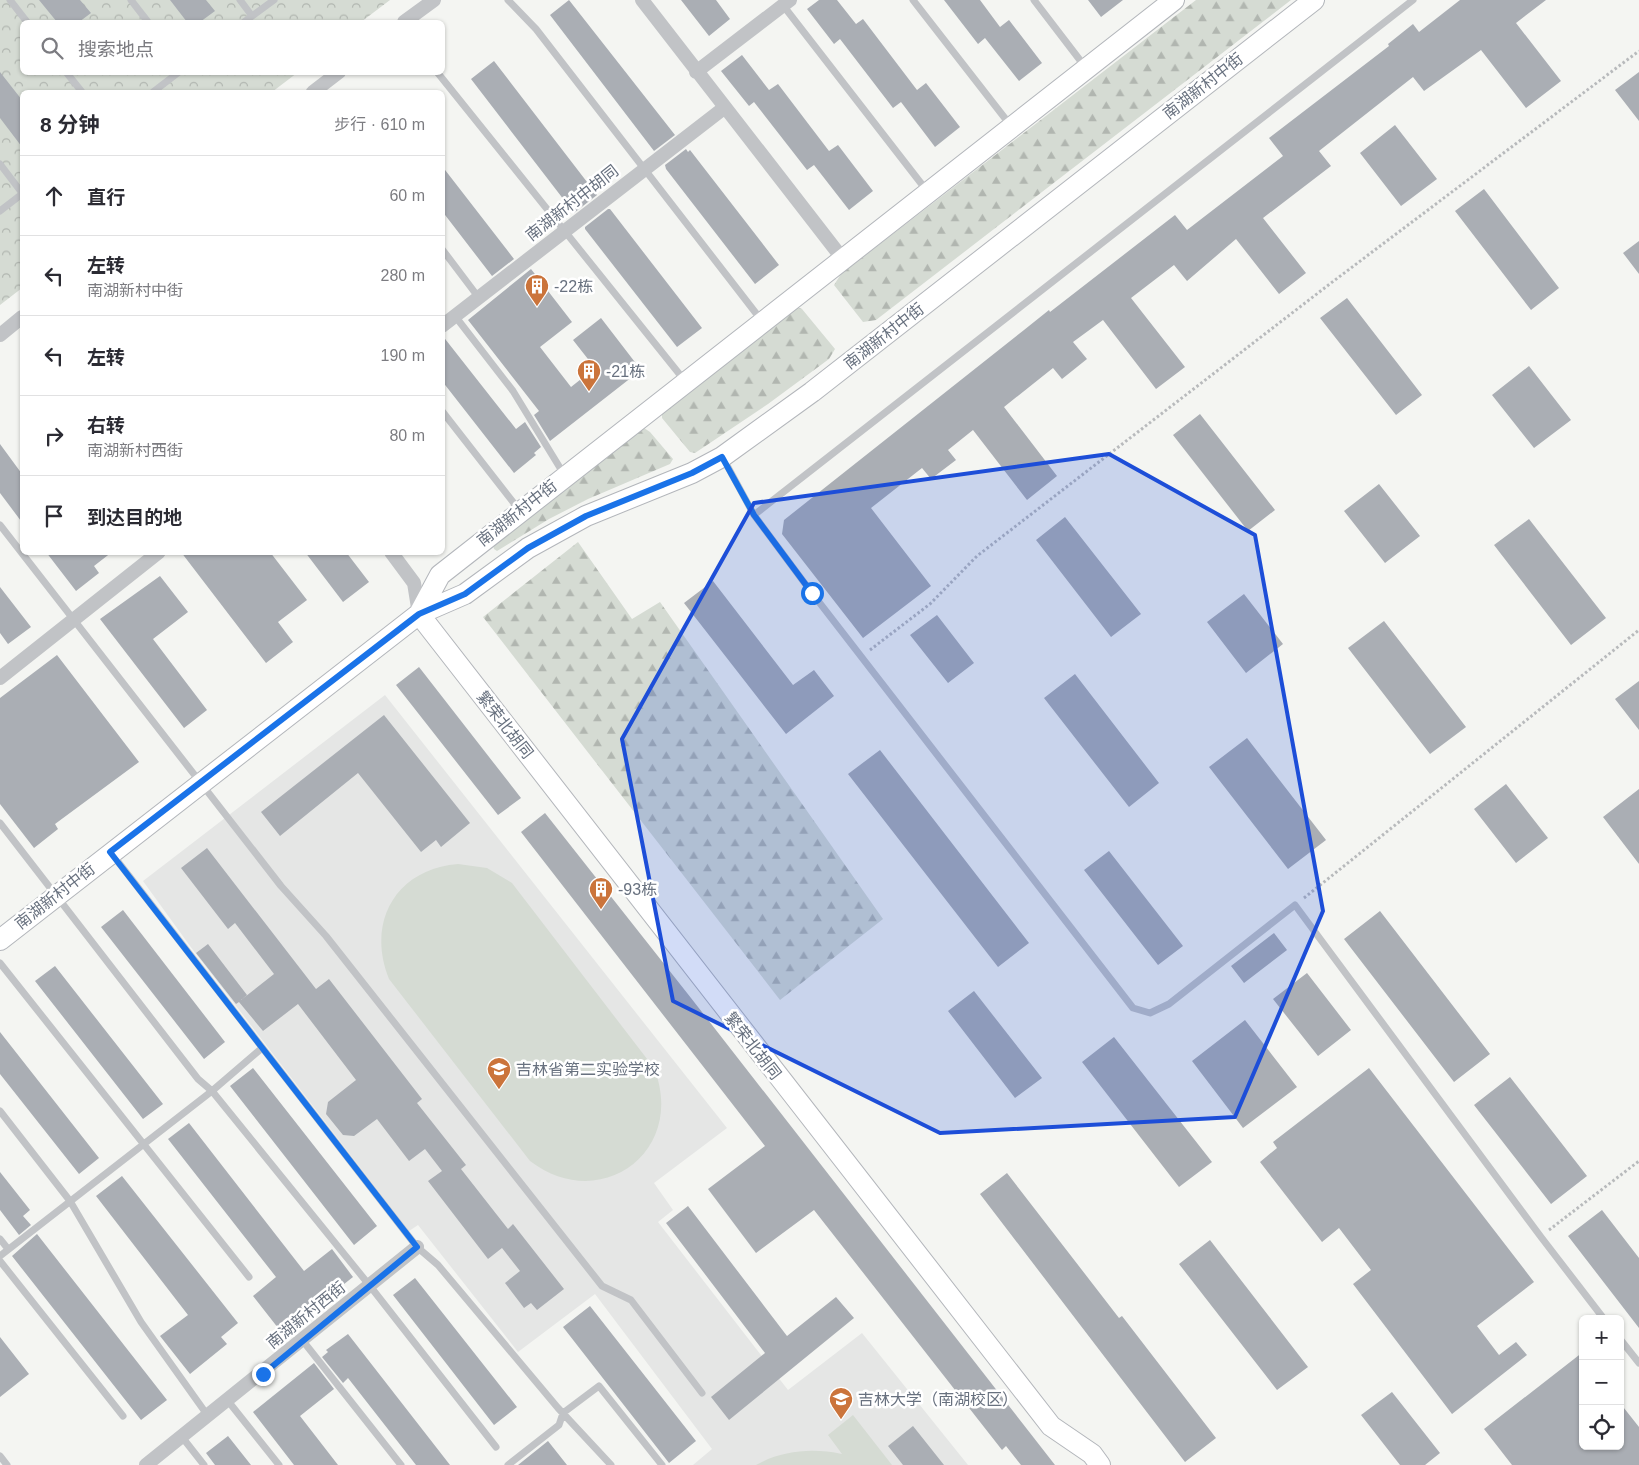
<!DOCTYPE html>
<html lang="zh">
<head>
<meta charset="utf-8">
<style>
  body { margin:0; font-family:Arial,"Noto Sans SC",sans-serif; background:#f7f7f7; color:#2b2b33 }
  .controls { position:absolute; right:15px; bottom:15px; display:grid; overflow:hidden; border-radius:8px; box-shadow:0 1px 4px #0004 }
  .controls button { width:45px; height:45px; display:grid; place-items:center; padding:0; border:0; border-bottom:1px solid #e1e1e2; background:#fff; color:#2b2b33; font:25px sans-serif }
  .stop { position:absolute; width:15px; height:15px; margin:-11px; border:4px solid #1a73e8; border-radius:50%; background:#fff }
  .stop.end { background:#1a73e8; border-color:#fff; box-shadow:0 1px 5px #0008 }
  .list { margin:0; padding:0; list-style:none }
  h2 { display:flex; justify-content:space-between; align-items:center; height:65px; margin:0; padding:0 20px; font-size:21px }
  h2 small { font-size:16px; font-weight:400; color:#7c7c81 }
  .list li { display:grid; grid-template-columns:32px 1fr auto; gap:15px; align-items:center; box-sizing:border-box; height:80px; padding:0 20px; border-top:1px solid #e1e1e2 }
  .list b { display:block; font-size:19px; white-space:nowrap }
  .list p { margin:0; font-size:16px; white-space:nowrap; color:#7c7c81 }
  .list em { font-size:16px; font-style:normal; color:#7c7c81 }
  .icon { flex:none; width:28px; height:28px; fill:none; stroke:currentColor; stroke-width:2; stroke-linecap:round; stroke-linejoin:round }
  .map { position:relative; flex:none; width:1639px; height:1465px; overflow:hidden }
  .search { position:absolute; background:#fff; box-shadow:0 1px 4px #0004; left:20px; top:20px; width:425px; height:55px; display:flex; align-items:center; gap:12px; box-sizing:border-box; padding:0 18px; border-radius:8px; color:#7c7c81; font-size:19px }
  .panel { position:absolute; background:#fff; box-shadow:0 1px 4px #0004; left:20px; top:90px; width:425px; height:465px; border-radius:8px }
  .map>svg:first-child { display:block }
</style>
</head>
<body>
<div class="map">
<svg width="1639" height="1465" viewBox="0 0 1639 1465">
  <defs>
    <pattern id="forest-firs" width="22" height="20" patternUnits="userSpaceOnUse" patternTransform="scale(1.25)"><rect width="22" height="20" fill="#d5dbd3"/><path d="M5 1l3.5 6h-7zM16 11l3.5 6h-7z" fill="#b1b6b0"/></pattern>
    <pattern id="park-crowns" width="20" height="18" patternUnits="userSpaceOnUse" patternTransform="scale(1.25)"><rect width="20" height="18" fill="#d5dbd3"/><path d="M2 6a3 3 0 1 1 6 0M12 15a3 3 0 1 1 6 0" fill="none" stroke="#b1b6b0"/></pattern>
  </defs>
  <rect width="100%" height="100%" fill="#f4f5f2"/>
  <path fill="#e5e6e5" d="M385,695L727,1128L654,1183L673,1210L658,1222L788,1390L862,1333L968,1465H693L712,1449L595,1294L518,1352L418,1225L409,1231L190,946L143,881Z"/>
  <path fill="url(#forest-firs)" d="M1196,0H1291L876,320L863,322L834,285L841,274Z
    M797,307L802,309L835,349L829,359L768,404L695,453L690,452L662,418V413Z
    M644,428L650,432L673,459L670,464L588,499L549,519L497,551L494,549L493,545Z
    M578,542L632,619L660,602L883,919L780,1000L483,617Z"/>
  <path fill="url(#park-crowns)" d="M0,0H390L361,22H22V72L297,73L272,92H22V288L0,305Z"/>
  <path fill="#d5dbd3" d="M458,864L487,868L512,883L654,1068C687,1151 601,1215 530,1161L389,979C366,922 396,869 458,864Z
    M853,1415L892,1465H756C783,1450 813,1448 842,1454L828,1435Z"/>
  <path fill="#aaaeb4" d="M39,0H80L91,13L79,22H57Z
    M170,0H206L215,11L200,22H187Z
    M569,0L675,135L654,151L550,15Z
    M681,0H716L730,19L709,36Z
    M819,0H837L856,24L863,19L917,90L926,83L960,127L935,147L901,102L893,108L840,39L834,44L807,9Z
    M944,0H980L1000,27L1009,20L1042,63L1019,81L985,38L978,44Z
    M1088,0H1123L1101,17Z
    M1460,0H1546L1516,23L1561,81L1526,108L1481,50L1424,91L1413,77L1319,151L1331,166L1263,218L1306,273L1279,294L1236,239L1187,281L1174,265L1131,298L1185,367L1156,389L1103,320L1073,342L1087,359L1062,379L1053,368L1004,407L1057,476L1027,500L973,430L948,450L956,460L931,479L922,468L871,508L931,586L863,638L782,534L784,520L1024,330L1049,310L1050,312L1175,215L1187,230L1283,156L1269,138L1389,46L1388,44L1413,24L1419,32Z
    M742,55L769,90L778,84L829,151L838,145L873,191L849,210L814,165L807,170L754,102L749,106L721,71Z
    M494,61L597,195L574,213L471,79Z
    M0,72L22,100V147L0,118Z
    M1639,72V121L1615,90Z
    M1395,125L1437,179L1401,206L1360,153Z
    M686,149L688,152L690,150L779,265L755,284L666,169L665,165Z
    M442,166L514,259L492,276L442,211Z
    M1484,189L1559,288L1531,310L1455,211Z
    M608,209H610L702,328L677,347L585,229V227Z
    M1639,241V274L1623,253Z
    M531,269L572,322L540,347L571,387L595,368L573,340L601,318L641,370L550,441L534,415L539,411L468,320Z
    M1347,298L1422,395L1396,415L1320,318Z
    M442,335L516,429L525,422L541,447L534,453L536,455L514,473L442,381Z
    M1529,366L1571,420L1534,448L1492,395Z
    M1200,414L1275,510L1248,531L1173,435Z
    M0,444L22,474L21,521L0,493Z
    M1379,484L1420,536L1385,563L1344,511Z
    M1065,517L1141,614L1111,637L1036,540Z
    M1529,519L1606,618L1571,645L1494,545Z
    M46,552H112L94,566L99,573L76,591Z
    M181,552H270L307,600L278,622L293,642L266,663Z
    M305,552H346L369,582L343,602Z
    M160,576L188,612L153,639L207,710L184,728L100,619Z
    M713,581L793,685L814,670L834,696L786,734L684,603Z
    M0,587L31,627L8,644L0,633Z
    M1244,594L1283,644L1246,673L1207,622Z
    M937,615L974,663L948,683L910,635Z
    M1384,621L1466,727L1430,754L1348,648Z
    M57,655L139,762L55,824L58,829L34,848L0,804V698Z
    M419,667L521,798L498,815L396,685Z
    M1075,674L1159,783L1129,807L1044,698Z
    M1639,681V730L1615,699Z
    M384,715L470,823L441,847L436,840L421,852L358,773L280,836L261,812Z
    M1247,738L1326,840L1288,869L1209,767Z
    M880,750L1029,943L998,967L848,774Z
    M1506,784L1548,838L1516,863L1474,809Z
    M1639,789V864L1603,817Z
    M545,813L691,998L1055,1465H1021L1006,1446L1002,1450L814,1210L756,1253L708,1189L765,1146L521,832Z
    M207,848L316,989L329,979L422,1099L417,1103L466,1165L461,1169L508,1229L513,1224L564,1289L537,1310L531,1303L524,1308L505,1283L520,1271L502,1248L488,1259L428,1181L442,1171L425,1149L409,1161L377,1119L354,1136L343,1135L326,1114L328,1102L356,1080L298,1004L263,1031L239,1002L236,1004L196,953L208,944L247,995L241,1000L274,974L235,923L228,929L181,868Z
    M1109,851L1183,946L1158,965L1084,870Z
    M123,910L225,1042L204,1059L101,927Z
    M1380,911L1490,1054L1454,1082L1344,939Z
    M1274,933L1287,950L1244,983L1231,966Z
    M55,966L163,1104L143,1119L35,981Z
    M1307,973L1351,1030L1318,1056L1273,999Z
    M974,991L1042,1078L1015,1098L948,1011Z
    M1245,1020L1297,1087L1243,1128L1192,1061Z
    M0,1032L99,1158L79,1174L0,1074Z
    M1114,1037L1212,1162L1179,1187L1082,1062Z
    M253,1068L377,1226L354,1245L230,1086Z
    M1369,1068L1534,1282L1477,1326L1499,1355L1516,1342L1527,1355L1452,1414L1353,1284L1371,1270L1339,1228L1322,1242L1260,1162L1277,1148L1273,1142Z
    M1510,1077L1587,1176L1551,1204L1474,1105Z
    M189,1123L304,1271L332,1249L353,1277L282,1333L253,1296L276,1277L168,1139Z
    M0,1172L30,1210L23,1216L31,1225L19,1235L0,1210Z
    M1007,1173L1119,1318L1122,1316L1216,1438L1185,1462L980,1194Z
    M122,1176L238,1323L221,1337L227,1344L190,1374L160,1336L188,1315L96,1196Z
    M688,1206L787,1336L836,1297L854,1318L729,1420L711,1397L765,1353L666,1223Z
    M1602,1210L1639,1258V1328L1568,1236Z
    M37,1234L167,1400L141,1420L12,1256Z
    M1210,1240L1308,1367L1277,1390L1179,1264Z
    M415,1278L517,1407L494,1425L393,1295Z
    M590,1306L696,1441L669,1463L563,1327Z
    M348,1334L450,1465H416L348,1378L343,1383L322,1357L328,1352L326,1350Z
    M0,1337L29,1374L0,1397Z
    M1583,1352V1446H1620V1403L1639,1427V1465H1512L1484,1429Z
    M314,1363L334,1389L300,1416L338,1465H294L253,1412Z
    M1392,1392L1440,1453L1425,1465H1400L1361,1415Z
    M913,1426L944,1465H903L888,1446Z
    M228,1436L251,1465H215L206,1453Z
    M548,1441L567,1465H518Z"/>
  <g fill="none" stroke-linecap="round" stroke-linejoin="round">
    <g stroke="#b3b6bb" stroke-width="22">
      <path id="secondary" d="M419,614L1051,1426L1092,1454L1100,1465
        M419,614L440,575L1174,0
        M0,940L419,614L465,594L528,548L586,516L692,473L722,457L812,392L1314,0"/>
    </g>
    <path stroke="#b8babc" stroke-width="3" stroke-dasharray="2.5 2.5" stroke-linecap="butt" d="M870,650L930,604L977,556L1331,283L1639,51
      M1304,898L1639,630
      M1549,1230L1639,1161"/>
    <path stroke="#c1c3c6" stroke-width="7" d="M10,0L27,22
      M131,0L148,22
      M240,0L252,16
      M508,0L536,29L762,321
      M913,0L1011,126
      M1034,0L1086,68
      M782,4L927,191
      M244,22L274,0
      M66,72L82,92
      M437,72L685,381
      M153,92L179,72
      M0,164L22,193
      M0,211L22,194
      M442,249L479,298
      M455,316L513,391L565,476
      M442,411L520,511
      M723,458L754,515L812,593L1133,1008L1150,1013L1169,1004L1295,905L1541,1237L1604,1319
      M754,515L1413,0
      M0,525L281,886L326,936L602,1286L631,1300L702,1393
      M0,823L198,1079L212,1091L370,1286L496,1447
      M112,854L417,1247L438,1265L558,1408L611,1465
      M0,963L249,1277
      M0,1111L70,1201L141,1322L208,1416
      M0,1239L8,1249
      M0,1256L212,1091L262,1048
      M0,1261L123,1416
      M1620,1339L1639,1363
      M303,1341L401,1465
      M228,1401L279,1465
      M182,1437L204,1465
      M0,1456L7,1465
      M508,1465L559,1425L563,1413L599,1386L662,1465"/>
    <path stroke="#c1c3c6" stroke-width="14" d="M642,0L842,258
      M404,22L434,0
      M696,72L790,0
      M313,92L339,72
      M442,326L724,108
      M0,335L22,317
      M391,552L414,583L419,614
      M0,678L159,552
      M146,1465L417,1247"/>
    <use href="#secondary" stroke="#fff" stroke-width="20"/>
  </g>
  <g fill="none" stroke-linecap="round" stroke-linejoin="round">
    <path stroke="#1a73e8" stroke-width="6" d="M263,1374L417,1247L110,852L419,614L465,594L528,548L586,516L692,473L722,457L754,515L812,593"/>
  </g>
  <path fill="#1d4ed8" fill-opacity="0.2" stroke="#1d4ed8" stroke-width="4" stroke-linejoin="round" d="M1109,454L1255,535L1323,911L1235,1117L940,1133L673,1001L622,739L754,503Z"/>
  <defs>
    <g id="building-pin" transform="scale(1.25)"><path d="M0 17L-7.5 6A9.5 9.5 0 1 1 7.5 6Z" fill="#cb743b" stroke="#fff"/><path d="M-4-6H4V6H1V3H-1V6H-4ZM-2.5-4.3h1.7v1.8h-1.7ZM.8-4.3h1.7v1.8H.8ZM-2.5-1h1.7V.8h-1.7ZM.8-1h1.7V.8H.8Z" fill="#fff"/></g>
    <g id="school-pin" transform="scale(1.25)"><path d="M0 17L-7.5 6A9.5 9.5 0 1 1 7.5 6Z" fill="#cb743b" stroke="#fff"/><path d="M0-5L7-2L0 1L-7-2ZM-4 1L0 2.5L4 1V4Q0 6-4 4Z" fill="#fff"/></g>
    <g id="university-pin" transform="scale(1.25)"><path d="M0 17L-7.5 6A9.5 9.5 0 1 1 7.5 6Z" fill="#cb743b" stroke="#fff"/><path d="M0-5L7-2L0 1L-7-2ZM-4 1L0 2.5L4 1V4Q0 6-4 4Z" fill="#fff"/></g>
  </defs>
  <g fill-rule="evenodd">
    <use href="#building-pin" x="537" y="286"/>
    <use href="#building-pin" x="589" y="371"/>
    <use href="#building-pin" x="601" y="889"/>
    <use href="#school-pin" x="499" y="1069"/>
    <use href="#university-pin" x="841" y="1399"/>
  </g>
  <g text-anchor="middle" dominant-baseline="central" stroke-width="5" stroke-linejoin="round" paint-order="stroke">
    <g font-size="16" fill="#68717f" stroke="#fff">
      <text transform="translate(1203 86) rotate(-38)">南湖新村中街</text>
      <text transform="translate(572 203) rotate(-38)">南湖新村中胡同</text>
      <text transform="translate(884 336) rotate(-38)">南湖新村中街</text>
      <text transform="translate(517 513) rotate(-38)">南湖新村中街</text>
      <text transform="translate(505 725) rotate(52)">繁荣北胡同</text>
      <text transform="translate(55 896) rotate(-38)">南湖新村中街</text>
      <text transform="translate(753 1046) rotate(52)">繁荣北胡同</text>
      <text transform="translate(306 1315) rotate(-39)">南湖新村西街</text>
    </g>
    <g font-size="16" fill="#68717f" stroke="#fff" text-anchor="start">
      <text x="554" y="286">-22栋</text>
      <text x="606" y="371">-21栋</text>
      <text x="618" y="889">-93栋</text>
      <text x="516" y="1069">吉林省第二实验学校</text>
      <text x="858" y="1399">吉林大学（南湖校区）</text>
    </g>
  </g>
</svg>
<div class="controls">
<button>+</button>
<button>−</button>
<button><svg class="icon" aria-label="locate" viewBox="0 0 24 24"><circle cx="12" cy="12" r="6"/><path d="M12 2v4M12 18v4M2 12h4M18 12h4"/></svg></button>
</div>
<div class="stop" style="left:812px;top:593px"></div>
<div class="stop end" style="left:263px;top:1374px"></div>
<div class="search"><svg class="icon" aria-label="search" viewBox="0 0 24 24"><circle cx="10" cy="10" r="6"/><path d="M15 15l6 6"/></svg>搜索地点</div>
<section class="panel">
<h2>8 分钟<small>步行 · 610 m</small></h2>
<ul class="list">
<li><svg class="icon" aria-label="ahead" viewBox="0 0 24 24"><path d="M12 20V5M6 11l6-6 6 6"/></svg><div><b>直行</b></div><em>60 m</em></li>
<li><svg class="icon" aria-label="left" viewBox="0 0 24 24"><path d="M17 20v-9H6M10 6l-5 5 5 5"/></svg><div><b>左转</b><p>南湖新村中街</p></div><em>280 m</em></li>
<li><svg class="icon" aria-label="left" viewBox="0 0 24 24"><path d="M17 20v-9H6M10 6l-5 5 5 5"/></svg><div><b>左转</b></div><em>190 m</em></li>
<li><svg class="icon" aria-label="right" viewBox="0 0 24 24"><path d="M7 20v-9h11M14 6l5 5-5 5"/></svg><div><b>右转</b><p>南湖新村西街</p></div><em>80 m</em></li>
<li><svg class="icon" aria-label="arrive" viewBox="0 0 24 24"><path d="M6 21V4h12l-3 4 3 4H6"/></svg><div><b>到达目的地</b></div></li>
</ul>
</section>
</div>
</body>
</html>
